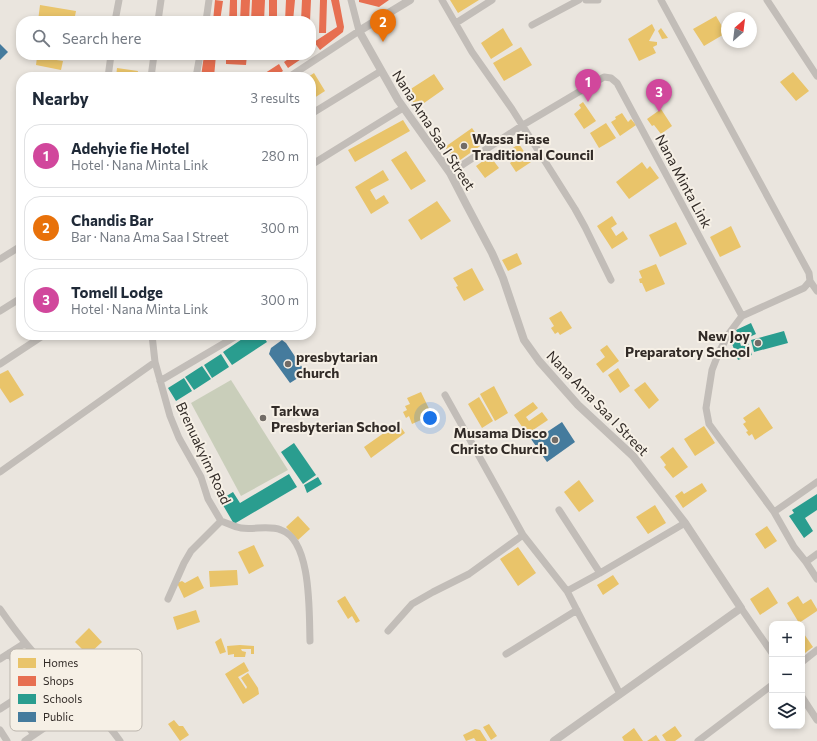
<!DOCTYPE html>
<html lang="en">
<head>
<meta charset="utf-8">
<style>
  body { margin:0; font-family:Commissioner,sans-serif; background:#f2f2f3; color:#1f2937 }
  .controls { position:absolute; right:12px; bottom:12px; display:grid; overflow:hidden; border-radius:8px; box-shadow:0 2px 6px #0003 }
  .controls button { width:36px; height:36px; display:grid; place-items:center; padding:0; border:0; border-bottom:1px solid #e0e1e3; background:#fff; color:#1f2937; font:20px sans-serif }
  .compass { position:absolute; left:721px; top:12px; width:36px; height:36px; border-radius:50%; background:#fff; box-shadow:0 2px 6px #0003; rotate:28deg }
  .you { position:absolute; left:430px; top:418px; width:14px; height:14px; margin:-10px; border:3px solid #fff; border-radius:50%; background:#1a73e8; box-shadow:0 0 0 6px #1a73e833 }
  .badge { display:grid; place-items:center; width:26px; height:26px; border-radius:50%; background:#726c67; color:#fff; font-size:13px; font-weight:700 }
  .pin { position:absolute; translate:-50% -33px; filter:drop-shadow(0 1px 2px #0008) }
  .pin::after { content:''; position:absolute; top:21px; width:14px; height:12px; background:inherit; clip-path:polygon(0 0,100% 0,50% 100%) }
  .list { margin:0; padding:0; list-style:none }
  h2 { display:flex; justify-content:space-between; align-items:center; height:52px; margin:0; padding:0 16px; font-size:17px }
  h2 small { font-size:13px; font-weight:400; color:#747a83 }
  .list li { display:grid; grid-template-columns:26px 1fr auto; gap:12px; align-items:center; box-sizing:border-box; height:64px; margin:0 8px 8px; padding:0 8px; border:1px solid #e0e1e3; border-radius:16px }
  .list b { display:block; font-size:15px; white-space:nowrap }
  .list p { margin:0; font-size:13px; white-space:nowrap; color:#747a83 }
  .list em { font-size:13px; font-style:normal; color:#747a83 }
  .icon { flex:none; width:22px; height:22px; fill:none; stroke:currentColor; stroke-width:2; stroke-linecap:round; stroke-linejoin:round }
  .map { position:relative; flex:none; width:817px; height:741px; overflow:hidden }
  .search { position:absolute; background:#fff; box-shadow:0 2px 6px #0003; left:16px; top:16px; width:300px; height:44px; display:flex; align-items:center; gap:10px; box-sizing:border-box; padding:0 14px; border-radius:16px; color:#747a83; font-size:15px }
  .panel { position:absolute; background:#fff; box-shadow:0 2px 6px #0003; left:16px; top:72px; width:300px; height:268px; border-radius:16px }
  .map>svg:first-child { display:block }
</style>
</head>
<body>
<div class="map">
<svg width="817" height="741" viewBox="0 0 817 741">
  <rect width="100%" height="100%" fill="#eae5de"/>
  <path fill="#c9ceba" d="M231,380L288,470L241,496L191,403Z"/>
  <path fill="#e9c46a" d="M450,0H479L458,13Z
    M40,5L76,11L74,21H38Z
    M716,16L726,33L704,46L693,29Z
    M652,24L655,30L649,41L657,42V45L653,47L656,53L639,61L628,39Z
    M503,28L513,45L491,59L481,43Z
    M661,28L668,38L662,39L658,31Z
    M521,47L532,65L504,81L493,63Z
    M37,57L63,61L61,70L36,65Z
    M117,68L138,71L137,77H116Z
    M793,72L809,91L796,101L780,82Z
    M314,73L325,91L311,100V77H308Z
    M434,74L444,89L417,108L406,92Z
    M583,102L596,121L584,129L574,114L581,108L579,105Z
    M661,109L672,126L661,134L654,125L652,126L647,119Z
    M622,113L628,122L631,119L636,125L620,136L611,122L616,119L615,117Z
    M403,120L410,131L355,162L348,150Z
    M606,123L616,138L599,148L590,133Z
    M472,128L483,144L456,163L445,147Z
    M519,144L531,162L516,172L510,163L514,160L508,151Z
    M406,151L426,181L411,190L391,160Z
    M490,156L499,168L485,178L476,166Z
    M642,162L647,169L650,166L659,178L629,199L616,182Z
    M383,170L389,180L370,190L376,200L384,195L389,203L371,214L355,187Z
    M437,201L451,221L421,240L408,220Z
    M612,216L617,224L611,228L616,236L623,231L628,239L612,249L597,226Z
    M676,222L687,244L660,257L649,235Z
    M731,226L741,247L720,257L710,237Z
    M517,253L522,264L508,271L502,260Z
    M656,264L665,284L646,292L642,283H640L639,279L642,278L639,271Z
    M472,268L484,290L464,301L456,287L458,286L453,278Z
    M561,311L572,328L560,335L558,332L555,334L551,328L554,326L549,318Z
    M607,345L619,361L603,373L596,364L605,357L600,350Z
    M618,368L630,386L620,393L608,375Z
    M8,370L24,395L10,403L0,388V374Z
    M645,382L659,400L649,409L634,390Z
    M494,386L508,413L495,421L480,394Z
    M421,392L432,415L412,424L409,416L406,418L403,412L407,410L405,406L410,404L407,398Z
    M479,397L493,421L482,428L468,404Z
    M533,402L538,408L526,417L529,421L542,412L548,420L527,434L514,415Z
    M759,407L773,428L755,440L752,434L749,436L746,432L748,431L743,424L746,422L743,418Z
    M398,423L405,433L371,458L364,447Z
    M704,426L715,443L695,456L684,439Z
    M673,447L688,467L673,478L664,467L666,465L660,457Z
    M579,480L594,501L579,512L564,492Z
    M702,483L707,491L683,508L675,496L682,491L684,494Z
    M655,505L666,523L648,534L636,517Z
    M298,516L310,529L298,540L286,527Z
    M767,526L777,541L765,549L755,534Z
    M254,545L264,566L249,574L238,552Z
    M518,547L536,573L518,586L500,559Z
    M237,570L238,585L210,587L209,571Z
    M613,575L619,584L603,595L597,585Z
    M198,576L204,588L184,598L177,583L182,581L185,583Z
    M768,587L778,603L760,615L750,599Z
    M345,596L360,621L356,623L352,616L348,619L337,601Z
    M798,596L803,604L811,599L817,609V611L799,623L787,603Z
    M196,610L200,622L177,630L173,617Z
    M89,628L102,642L88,655L75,642Z
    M802,631L813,647L805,653L802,649Z
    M221,638L226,652L220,654L215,642Z
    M240,645L254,646V654H251V649H241L242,651L246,652L245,657H234V654L228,655L227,646Z
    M244,662L249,671L238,677L246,689L247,687L241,678L248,673L258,688L259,694L243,704L225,674Z
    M174,720L179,726H183L189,735L180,741L168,724Z
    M489,724L497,736L491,740L483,727Z
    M675,726L682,736L675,741H666L662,735Z
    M634,728L643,741H624L622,737Z
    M475,729L480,730L487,741H476L474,738L466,741L463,735Z
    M656,735L660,741H647Z"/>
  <path fill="#e76f51" d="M215,0L223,1L220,21H213Z
    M230,0H237V21H229Z
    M241,0H250L249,21H240Z
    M252,0H265L264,21H251Z
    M269,0H277V21H269Z
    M286,0H295L293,21H285Z
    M302,0H311L310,21H301Z
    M320,0H327L326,33H319Z
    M331,0H339L344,27L343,32L320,50L314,42L337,27Z
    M359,0H389L379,7L359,2Z
    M204,55H216L214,77H201Z
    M226,55H247L246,65L226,64Z
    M294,55H307L288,68L284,62Z
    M279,64L283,71L274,77H259Z"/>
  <path fill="#2a9d8f" d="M751,323L756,334L741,341L736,330Z
    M784,331L788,343L754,352L751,340Z
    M248,335H262L267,342L232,365L223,352Z
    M739,339L741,346L748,343L752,355L738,360L731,341Z
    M221,354L229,367L212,378L204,365Z
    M202,366L211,379L194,390L185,377Z
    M184,378L192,391L176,401L168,388Z
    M294,443L316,475L303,484L281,452Z
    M289,474L297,487L234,524L220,500L233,492L240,503Z
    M318,477L322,484L307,493L304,485Z
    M817,494V510L805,518L813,531L804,538L789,516L794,513L792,510Z"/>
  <path fill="#457b9d" d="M0,44L8,52L0,60Z
    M282,340L286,343L306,373L290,383L269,354L271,348Z
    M562,422L575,442L547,462L531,439L539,434L541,436Z"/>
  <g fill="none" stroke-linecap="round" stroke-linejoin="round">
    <path stroke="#c2bdb8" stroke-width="7" d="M442,0L472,52L512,109L575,209L585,227L611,280
      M586,0H598
      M661,0L809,273L810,281L817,291
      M767,0L817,76
      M115,21L119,0
      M158,21L161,0
      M206,21L209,0
      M456,23L492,0
      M532,25L579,0
      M108,77L111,55
      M151,77L154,55
      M196,77L200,55
      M289,77L359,31L351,0
      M311,114L381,71
      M311,165L403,108
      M450,173L523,125L604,77L611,78L617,83L742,316
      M0,259L21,246
      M810,281L804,288L742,316L730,332L719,352L712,370L706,408L709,424L774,512L817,482
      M0,311L21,298
      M152,335L155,362L170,416L179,438L201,477L208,499L221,521C227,523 234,527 241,528C254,530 269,525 281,530C312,540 309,615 310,641
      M0,364L44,335
      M160,381L238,335
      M445,395L523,535L567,591L620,694
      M0,472L155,362
      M559,510L600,573
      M774,512L794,547L806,562L817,554
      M806,562L817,579
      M567,591L600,573L685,523
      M168,599L184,563L191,551L221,521
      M741,608L772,653
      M0,609C16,632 33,654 53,673C76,695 102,715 120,741
      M388,631L412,604L433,592L469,574L523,535
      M9,653L52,723
      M506,654L577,610
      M0,659L25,643
      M802,662L817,650
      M802,697L817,720
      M12,702L34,735
      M0,709L31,689
      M0,730L7,741
      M25,741L84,701
      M698,741L772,685"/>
    <path stroke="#c2bdb8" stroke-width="8" d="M410,0L359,31L398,100L450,173L466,204L492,253L503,278L524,340L539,361L578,405L633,456L685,523L741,608L554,741"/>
  </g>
  <g fill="#726c67" stroke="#f6f0e6" stroke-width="1.5">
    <circle cx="464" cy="146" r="4"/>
    <circle cx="758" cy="343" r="4"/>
    <circle cx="288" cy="364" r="4"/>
    <circle cx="263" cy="418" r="4"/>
    <circle cx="555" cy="440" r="4"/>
  </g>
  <g text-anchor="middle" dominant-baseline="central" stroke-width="4" stroke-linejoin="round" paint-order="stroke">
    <g font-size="14" fill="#322b27" stroke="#f6f0e6">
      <text transform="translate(434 130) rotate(57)">Nana Ama Saa I Street</text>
      <text transform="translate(684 181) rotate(62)">Nana Minta Link</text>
      <text transform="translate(598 403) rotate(46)">Nana Ama Saa I Street</text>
      <text transform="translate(204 453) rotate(65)">Brenuakyim Road</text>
    </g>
    <g font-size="14" font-weight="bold" fill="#322b27" stroke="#f6f0e6" text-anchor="start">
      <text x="472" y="138">Wassa Fiase<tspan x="472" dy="16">Traditional Council</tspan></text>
      <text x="750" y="335" text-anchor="end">New Joy<tspan x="750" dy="16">Preparatory School</tspan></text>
      <text x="296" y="356">presbytarian<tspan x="296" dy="16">church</tspan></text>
      <text x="271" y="410">Tarkwa<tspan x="271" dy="16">Presbyterian School</tspan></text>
      <text x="547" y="432" text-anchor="end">Musama Disco<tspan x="547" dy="16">Christo Church</tspan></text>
    </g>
  </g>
  <rect x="10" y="649" width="132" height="82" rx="6" fill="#f6f0e6" stroke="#bbb5ad" stroke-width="1"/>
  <rect x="18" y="658" width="18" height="10" fill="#e9c46a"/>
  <rect x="18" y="676" width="18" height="10" fill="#e76f51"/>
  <rect x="18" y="694" width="18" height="10" fill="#2a9d8f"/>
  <rect x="18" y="712" width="18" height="10" fill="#457b9d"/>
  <g font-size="11" fill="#322b27">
    <text x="43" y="667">Homes</text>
    <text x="43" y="685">Shops</text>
    <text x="43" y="703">Schools</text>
    <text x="43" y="721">Public</text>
  </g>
</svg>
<div class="controls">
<button>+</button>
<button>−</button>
<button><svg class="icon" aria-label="layers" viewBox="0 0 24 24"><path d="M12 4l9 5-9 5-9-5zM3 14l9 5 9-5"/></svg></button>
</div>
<svg class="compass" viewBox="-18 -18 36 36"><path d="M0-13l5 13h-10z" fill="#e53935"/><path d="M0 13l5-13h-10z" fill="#747a83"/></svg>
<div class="you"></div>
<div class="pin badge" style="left:588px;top:102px;background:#d1479c">1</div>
<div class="pin badge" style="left:383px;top:42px;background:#e8710a">2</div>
<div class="pin badge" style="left:659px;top:112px;background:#d1479c">3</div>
<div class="search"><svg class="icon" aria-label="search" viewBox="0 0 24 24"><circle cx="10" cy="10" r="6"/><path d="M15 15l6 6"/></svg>Search here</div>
<section class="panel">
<h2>Nearby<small>3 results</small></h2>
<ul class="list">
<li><span class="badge" style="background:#d1479c">1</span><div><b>Adehyie fie Hotel</b><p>Hotel · Nana Minta Link</p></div><em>280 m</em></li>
<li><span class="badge" style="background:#e8710a">2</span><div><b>Chandis Bar</b><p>Bar · Nana Ama Saa I Street</p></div><em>300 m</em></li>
<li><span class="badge" style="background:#d1479c">3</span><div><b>Tomell Lodge</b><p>Hotel · Nana Minta Link</p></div><em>300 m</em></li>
</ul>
</section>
</div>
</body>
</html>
